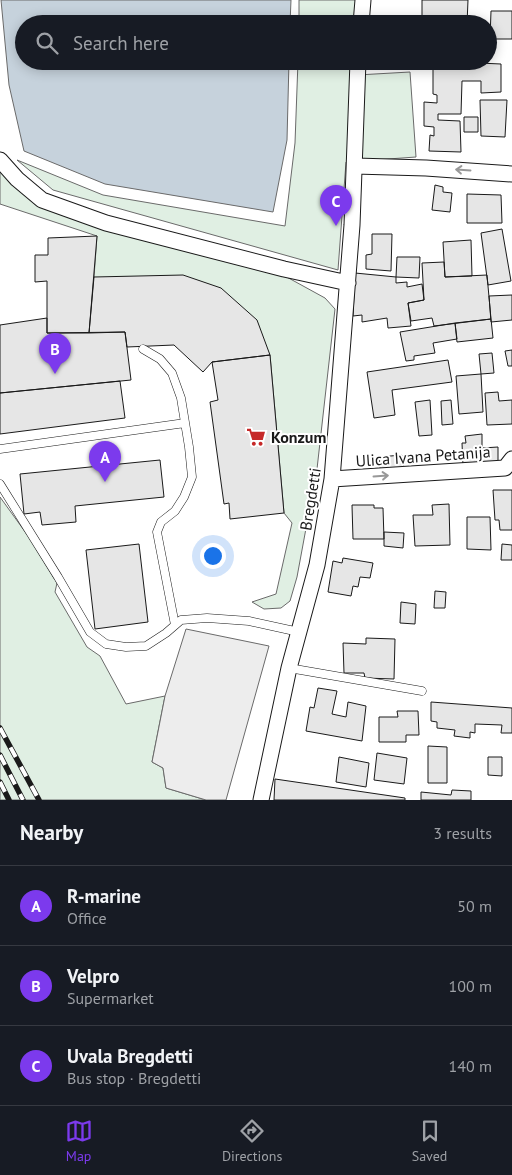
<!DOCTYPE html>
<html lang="en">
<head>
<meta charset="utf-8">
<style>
  body { margin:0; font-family:"PT Sans",sans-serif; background:#242831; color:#f1f3f6 }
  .you { position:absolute; left:212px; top:555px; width:18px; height:18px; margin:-12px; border:4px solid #fff; border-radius:50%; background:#1a73e8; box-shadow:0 0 0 8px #1a73e833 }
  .badge { display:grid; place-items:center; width:32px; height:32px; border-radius:50%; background:#7c3aed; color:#fff; font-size:16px; font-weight:700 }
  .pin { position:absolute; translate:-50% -41px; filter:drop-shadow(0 1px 2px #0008) }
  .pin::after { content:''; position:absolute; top:26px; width:18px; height:15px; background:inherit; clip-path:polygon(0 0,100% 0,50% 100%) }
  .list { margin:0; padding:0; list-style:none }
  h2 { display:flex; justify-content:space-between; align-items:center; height:65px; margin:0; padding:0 20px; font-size:21px }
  h2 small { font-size:16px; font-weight:400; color:#9ea1a6 }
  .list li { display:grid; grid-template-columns:32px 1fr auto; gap:15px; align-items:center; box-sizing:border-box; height:80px; padding:0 20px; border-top:1px solid #363941 }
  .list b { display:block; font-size:19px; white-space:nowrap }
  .list p { margin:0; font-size:16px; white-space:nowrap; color:#9ea1a6 }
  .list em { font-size:16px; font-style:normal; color:#9ea1a6 }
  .icon { flex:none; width:28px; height:28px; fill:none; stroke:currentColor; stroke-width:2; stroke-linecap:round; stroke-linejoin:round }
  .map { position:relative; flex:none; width:512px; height:800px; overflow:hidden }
  .search { position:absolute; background:#171b24; box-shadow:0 2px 12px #0003; left:15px; right:15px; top:15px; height:55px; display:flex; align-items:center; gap:12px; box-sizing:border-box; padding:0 18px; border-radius:28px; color:#9ea1a6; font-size:19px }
  .sheet { height:305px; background:#171b24 }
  nav { display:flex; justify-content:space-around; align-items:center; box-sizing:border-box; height:70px; border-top:1px solid #363941; background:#171b24; font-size:14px; color:#9ea1a6 }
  nav a { display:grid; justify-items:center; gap:2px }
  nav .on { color:#7c3aed }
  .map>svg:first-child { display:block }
</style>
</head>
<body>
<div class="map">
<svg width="512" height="800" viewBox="0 0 512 800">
  <rect width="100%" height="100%" fill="#fff"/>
  <path fill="#e0efe3" stroke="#6a6a6a" d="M299,0H363L361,24H299Z
    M298,61H358L357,75L410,72L416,157L346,162L338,270L53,190L17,160L103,195L285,226L295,143Z
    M0,160L42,200L263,264L325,298L335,309L317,469L297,577L290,601L281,608L264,609L252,602L276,594L292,523L284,513L270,355L94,277L97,236L0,204Z
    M0,497L31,540L57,583L55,592L87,647L100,656L126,704L165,696L152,762L163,768L166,788L206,800H0Z"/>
  <path fill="#ededed" stroke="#6a6a6a" d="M186,629L269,646L226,800H206L166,788L163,768L152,762L165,696Z"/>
  <path fill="#c6d2dc" stroke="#6a6a6a" d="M1,0H291L290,24H24V61H289L287,140L273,212L105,184L24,151L9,85Z"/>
  <path fill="#e6e6e6" stroke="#1a1a1a" d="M422,0H468L467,24H422Z
    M491,11H512V39H490Z
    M433,61L501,64V92L481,93V81H462L461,114H438V120L460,121L461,152L429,151L430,135L434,136V127L424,126V102L437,103V95L433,94Z
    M480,100H507L505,137L481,136Z
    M464,117H478V132H464Z
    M435,185L443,187V192L452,193L450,212L432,210Z
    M467,194L501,195L502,223H467Z
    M502,229L511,281L488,285L481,233Z
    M372,234H392L391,271L366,269V255L372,254Z
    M97,236L89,333H47V281L35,282V255H48V238Z
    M471,240L472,276L445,277L443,242Z
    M397,257H420L419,278L396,277Z
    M444,262L445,277L487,275L491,319L434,326L432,318L411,321L408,303L424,300L422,263Z
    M355,273L396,277V283L407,282V287L422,284L424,300L408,303L411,326L388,328L387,318L362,322V315L353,316Z
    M183,275L221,288L257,320L270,355L212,362L203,372L174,345L127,347L125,332L89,333L94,277Z
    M512,295V320L491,322L489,296Z
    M47,318V333L125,332L131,380L0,393V325Z
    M491,319L493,338L457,342L455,323Z
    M455,323L457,339L433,343L435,353L414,356V360L406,361L400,332Z
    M512,350V366H508L505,351Z
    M492,353L494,373L481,374L479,354Z
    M270,355L284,513L230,519L229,503L224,504L210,402L218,400L212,362Z
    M448,360L452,382L392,390L395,415L374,418L367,372Z
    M481,374L483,412L459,414L456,376Z
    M120,381L125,418L0,434V393Z
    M498,392L499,401L512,400V424L487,425L485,393Z
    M430,400L432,435L419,436L415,402Z
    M451,400L453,424L442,425L441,401Z
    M482,434V448L498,447V466L463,467L462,443H466L465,436Z
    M402,455L404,468L380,470L379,457Z
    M160,460L164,497L75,506L76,522L42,525L40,512L24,514L20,474Z
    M493,490H512V530H500L499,520H495Z
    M449,504L450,545L415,546L413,515H433L432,505Z
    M352,505H374V508H383L384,539H353Z
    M467,517H490L491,550L467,549Z
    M384,532L404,533L403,548L384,546Z
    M139,544L148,622L95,629L86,550Z
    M502,544L512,545V560H501Z
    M343,558L373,563L370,578L360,577L358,587L353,586L351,596L328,592L333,561L342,563Z
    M435,591L446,592L445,608H434Z
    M401,602L416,604L415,624L400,623Z
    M366,638L395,639L394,679L365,678L364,673H344L343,643L366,644Z
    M318,688L337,691L332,714L346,717L348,702L366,706L362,741L306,731L310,707L314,708Z
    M431,702L512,708V733H501L502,725L475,724V733L470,732V738L454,736L455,730L437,728V722L431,721Z
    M397,711H418L419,735H406V742H379V717H398Z
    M428,746L447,747V783H428Z
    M377,753L407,758L404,784L374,780Z
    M339,757L369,763L366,787L336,782Z
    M488,757H502V776L488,775Z
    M275,779L405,798V800H274Z
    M452,790L471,791V800H421V792L451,795Z"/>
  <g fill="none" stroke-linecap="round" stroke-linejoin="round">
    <g stroke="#1a1a1a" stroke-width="9">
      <path id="service" d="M143,349L160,359L172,373L181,398L189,447L192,477L184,497L175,511L161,522L157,532L175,625
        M0,449L185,423
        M0,484L58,577L90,632L106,644L126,647L146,646L166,633L181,620L207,618L249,621L299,632
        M289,668L422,691"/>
    </g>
    <g stroke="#1a1a1a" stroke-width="17">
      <path id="minor" d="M361,24L363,0
        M0,160L17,179L42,200L106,223L284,269L348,283
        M355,166L426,168L512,174
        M332,479L505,468L512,459
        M261,800L289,668L317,565L332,479L352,225L358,61"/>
    </g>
    <use href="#service" stroke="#fff" stroke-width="8"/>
    <use href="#minor" stroke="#fff" stroke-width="15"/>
    <g stroke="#1a1a1a" stroke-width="5.5">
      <path id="rail" d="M0,728L39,800
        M0,755L23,800
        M0,782L9,800"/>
    </g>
    <use href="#rail" stroke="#fff" stroke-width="4" stroke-dasharray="11" stroke-linecap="butt"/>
  </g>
  <defs><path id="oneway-shaft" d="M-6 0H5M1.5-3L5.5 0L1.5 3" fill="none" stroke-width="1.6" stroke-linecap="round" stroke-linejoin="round" transform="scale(1.25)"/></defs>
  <g stroke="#989898">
    <use href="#oneway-shaft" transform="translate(463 170) rotate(-176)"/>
    <use href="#oneway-shaft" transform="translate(381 476) rotate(-4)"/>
  </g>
  <defs>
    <g id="supermarket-bare" transform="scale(1.5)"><path d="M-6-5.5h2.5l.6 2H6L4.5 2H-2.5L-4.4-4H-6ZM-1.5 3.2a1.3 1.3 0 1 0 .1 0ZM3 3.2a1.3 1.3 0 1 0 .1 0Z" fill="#c62828" stroke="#fff" stroke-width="2.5" paint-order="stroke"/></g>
  </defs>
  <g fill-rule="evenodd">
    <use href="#supermarket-bare" x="256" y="437"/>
  </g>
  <g text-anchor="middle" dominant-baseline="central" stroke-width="4" stroke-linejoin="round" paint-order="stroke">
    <g font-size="16" font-weight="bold" fill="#1a1a1a" stroke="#fff" text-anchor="start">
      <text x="271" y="437">Konzum</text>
    </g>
    <g font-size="16" fill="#1a1a1a" stroke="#fff">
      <text transform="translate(423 456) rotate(-4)">Ulica Ivana Petanija</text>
      <text transform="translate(310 499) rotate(-81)">Bregdetti</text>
    </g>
  </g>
</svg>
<div class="you"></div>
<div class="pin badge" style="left:105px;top:482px">A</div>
<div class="pin badge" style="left:55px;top:374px">B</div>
<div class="pin badge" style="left:336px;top:226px">C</div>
<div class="search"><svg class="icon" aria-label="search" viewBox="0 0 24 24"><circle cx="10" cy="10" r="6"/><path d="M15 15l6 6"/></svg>Search here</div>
</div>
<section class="sheet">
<h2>Nearby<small>3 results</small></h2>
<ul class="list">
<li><span class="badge">A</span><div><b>R-marine</b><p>Office</p></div><em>50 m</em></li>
<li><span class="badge">B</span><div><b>Velpro</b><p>Supermarket</p></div><em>100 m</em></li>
<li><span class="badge">C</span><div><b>Uvala Bregdetti</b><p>Bus stop · Bregdetti</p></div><em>140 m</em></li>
</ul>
</section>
<nav>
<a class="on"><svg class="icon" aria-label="map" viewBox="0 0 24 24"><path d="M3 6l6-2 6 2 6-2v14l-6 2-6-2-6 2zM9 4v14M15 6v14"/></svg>Map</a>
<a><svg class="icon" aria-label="directions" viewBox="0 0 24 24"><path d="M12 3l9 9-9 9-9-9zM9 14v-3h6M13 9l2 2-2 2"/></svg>Directions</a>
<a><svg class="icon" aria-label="saved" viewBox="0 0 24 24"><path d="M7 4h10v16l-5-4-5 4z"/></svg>Saved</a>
</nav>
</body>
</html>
